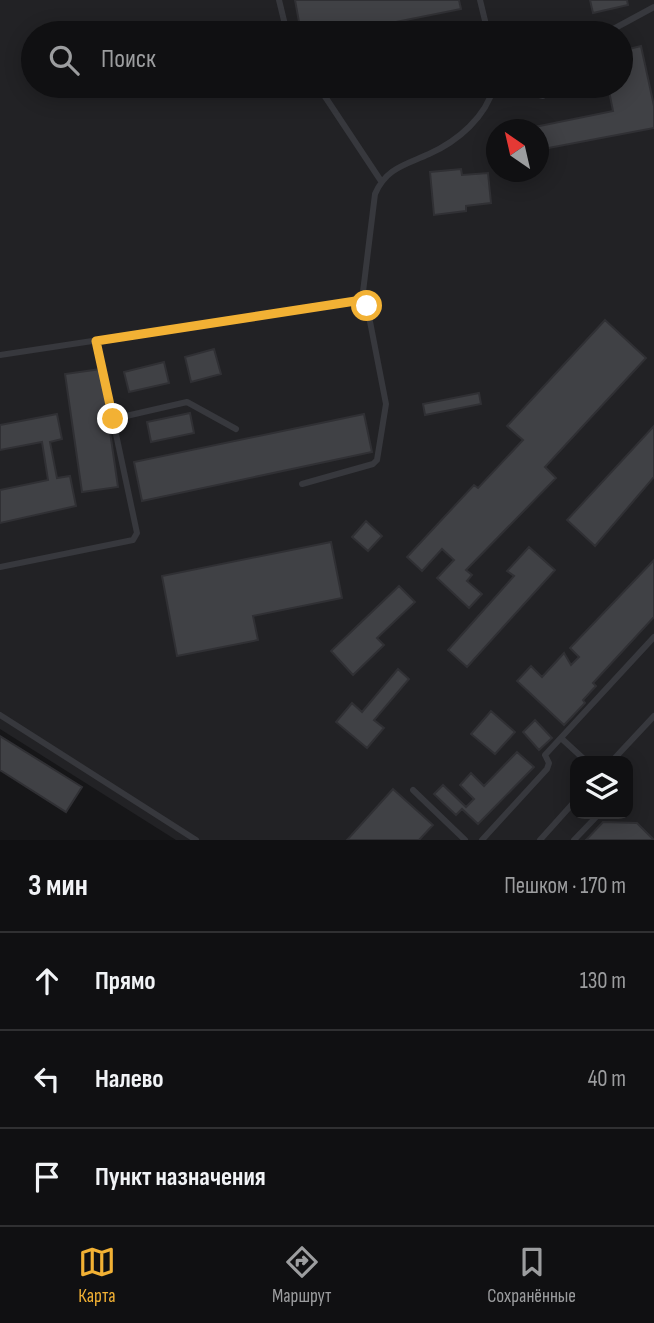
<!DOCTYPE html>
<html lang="ru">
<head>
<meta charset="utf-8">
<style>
  body { margin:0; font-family:"Sofia Sans Condensed",sans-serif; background:#1e1e20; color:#f1f3f6 }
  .controls { position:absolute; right:21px; bottom:21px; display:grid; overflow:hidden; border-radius:14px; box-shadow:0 4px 18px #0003 }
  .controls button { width:63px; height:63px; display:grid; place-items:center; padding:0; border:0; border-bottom:2px solid #303032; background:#101012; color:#f1f3f6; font:35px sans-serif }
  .compass { position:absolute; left:486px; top:119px; width:63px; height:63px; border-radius:50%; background:#101012; box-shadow:0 4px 18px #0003; rotate:326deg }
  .stop { position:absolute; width:21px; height:21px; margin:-16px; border:5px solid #f2b134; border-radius:50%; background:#fff }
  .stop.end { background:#f2b134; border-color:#fff; box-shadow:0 2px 7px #0008 }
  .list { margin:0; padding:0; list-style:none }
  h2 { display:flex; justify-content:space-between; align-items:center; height:91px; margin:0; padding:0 28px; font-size:30px }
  h2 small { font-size:23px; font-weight:400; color:#9c9d9f }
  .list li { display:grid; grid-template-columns:46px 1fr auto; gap:21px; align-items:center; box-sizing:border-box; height:98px; padding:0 28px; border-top:2px solid #303032 }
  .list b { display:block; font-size:26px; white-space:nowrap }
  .list em { font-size:23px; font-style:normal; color:#9c9d9f }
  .icon { flex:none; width:38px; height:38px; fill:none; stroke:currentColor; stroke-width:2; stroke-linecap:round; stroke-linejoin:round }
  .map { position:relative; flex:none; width:654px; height:840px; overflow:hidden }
  .search { position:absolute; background:#101012; box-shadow:0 4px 18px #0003; left:21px; right:21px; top:21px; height:77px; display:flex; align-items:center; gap:18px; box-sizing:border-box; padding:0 24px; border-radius:38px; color:#9c9d9f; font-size:26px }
  .sheet { height:385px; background:#101012 }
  nav { display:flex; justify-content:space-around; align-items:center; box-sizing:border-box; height:98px; border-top:2px solid #303032; background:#101012; font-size:19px; color:#9c9d9f }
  nav a { display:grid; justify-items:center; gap:4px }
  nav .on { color:#f2b134 }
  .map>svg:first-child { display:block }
</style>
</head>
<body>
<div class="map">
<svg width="654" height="840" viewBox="0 0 654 840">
  <rect width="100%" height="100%" fill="#161618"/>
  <path fill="#222225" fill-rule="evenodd" d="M0,0H654V840H176L0,729ZM33,33H621V86H33ZM496,130H538V172H496ZM575,761H628V814H575Z"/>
  <path fill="#404145" stroke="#303034" stroke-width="2" d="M295,0H459L461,9L341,33H301Z
    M590,0H627L628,5L593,13Z
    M641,46L654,106V128L538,150V130H520L613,111L608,86H621V51Z
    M461,169L462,175L488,173L491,203L466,206V211L434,215L430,172Z
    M605,320L646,358L545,467L556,478L466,570L472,575L467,581L482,594L469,608L437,578L454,560L442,549L422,571L407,557L474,485L478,488L523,440L507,426Z
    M214,349L221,374L191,382L185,357Z
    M164,362L169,383L129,392L124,372Z
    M101,369L118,487L82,492L65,374Z
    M479,393L481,404L425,415L423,404Z
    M190,413L194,433L151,442L147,422Z
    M57,414L62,439L50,442L57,478L70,476L76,506L0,523V490L48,480L42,442L0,450V425Z
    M364,414L372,452L142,501L134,462Z
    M654,426V477L595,546L567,520Z
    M366,521L382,536L368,551L352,537Z
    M331,542L342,598L253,616L258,640L177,656L162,576Z
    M529,547L555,570L467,667L448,650L514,576L507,571Z
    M654,560V617L593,683L596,686L583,700L585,703L564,725L517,681L531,666L542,677L564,653L571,665L579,657L570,648Z
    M399,586L415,602L377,638L384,645L353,675L331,651Z
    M398,669L409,679L374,720L384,728L367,748L336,722L352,703L362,712Z
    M491,711L515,732L495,754L471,734Z
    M535,720L552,738L539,750L523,732Z
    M0,736L82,787L66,812L0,770Z
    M517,752L534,767L478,824L462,809L456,815L434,794L443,785L466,807L474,799L460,785L471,773L484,786Z
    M393,789L433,825L419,840H347Z
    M603,822L637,823L654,840H586Z"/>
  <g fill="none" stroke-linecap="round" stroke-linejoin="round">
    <path stroke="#37383d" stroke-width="6" d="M279,0L287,33
      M480,0L488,33
      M606,33L654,7
      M318,86L381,181
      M508,86L543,96L552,86
      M362,300L375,194C386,168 405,165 429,154C458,141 486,117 494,86
      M0,355L362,300L367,306L386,404L377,460L373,464L302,484
      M113,419L187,402L236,429
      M0,567L133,540L137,533L96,340
      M0,715L196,840
      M561,738L586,761
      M612,761L654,716
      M413,790L465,840
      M482,840L547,769L549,763L545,755L654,637
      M540,840L575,801
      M574,840L599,814"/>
  </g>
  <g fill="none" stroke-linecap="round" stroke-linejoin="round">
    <path stroke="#f2b134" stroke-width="9" d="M113,419L96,341L362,300L367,306"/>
  </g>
</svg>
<div class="controls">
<button><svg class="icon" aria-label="layers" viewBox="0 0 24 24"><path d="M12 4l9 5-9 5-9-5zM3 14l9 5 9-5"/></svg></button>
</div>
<svg class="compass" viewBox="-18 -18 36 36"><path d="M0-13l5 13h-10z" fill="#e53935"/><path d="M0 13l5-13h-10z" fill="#9c9d9f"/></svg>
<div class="stop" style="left:367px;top:306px"></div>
<div class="stop end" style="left:113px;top:419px"></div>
<div class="search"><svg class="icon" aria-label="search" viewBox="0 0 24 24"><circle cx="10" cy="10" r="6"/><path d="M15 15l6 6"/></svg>Поиск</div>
</div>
<section class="sheet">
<h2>3 мин<small>Пешком · 170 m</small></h2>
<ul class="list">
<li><svg class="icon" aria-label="ahead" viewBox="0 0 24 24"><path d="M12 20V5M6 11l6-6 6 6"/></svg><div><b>Прямо</b></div><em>130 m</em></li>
<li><svg class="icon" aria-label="left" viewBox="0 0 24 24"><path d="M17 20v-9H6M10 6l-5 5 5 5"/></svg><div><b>Налево</b></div><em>40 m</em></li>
<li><svg class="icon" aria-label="arrive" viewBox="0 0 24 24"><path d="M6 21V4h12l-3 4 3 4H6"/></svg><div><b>Пункт назначения</b></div></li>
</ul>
</section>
<nav>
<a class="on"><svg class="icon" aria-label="map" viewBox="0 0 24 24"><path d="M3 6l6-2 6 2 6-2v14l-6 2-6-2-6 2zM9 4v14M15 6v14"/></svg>Карта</a>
<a><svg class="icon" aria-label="directions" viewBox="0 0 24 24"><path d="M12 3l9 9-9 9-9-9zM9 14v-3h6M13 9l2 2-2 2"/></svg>Маршрут</a>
<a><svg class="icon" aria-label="saved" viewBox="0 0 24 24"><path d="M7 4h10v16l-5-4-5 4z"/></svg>Сохранённые</a>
</nav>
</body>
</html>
